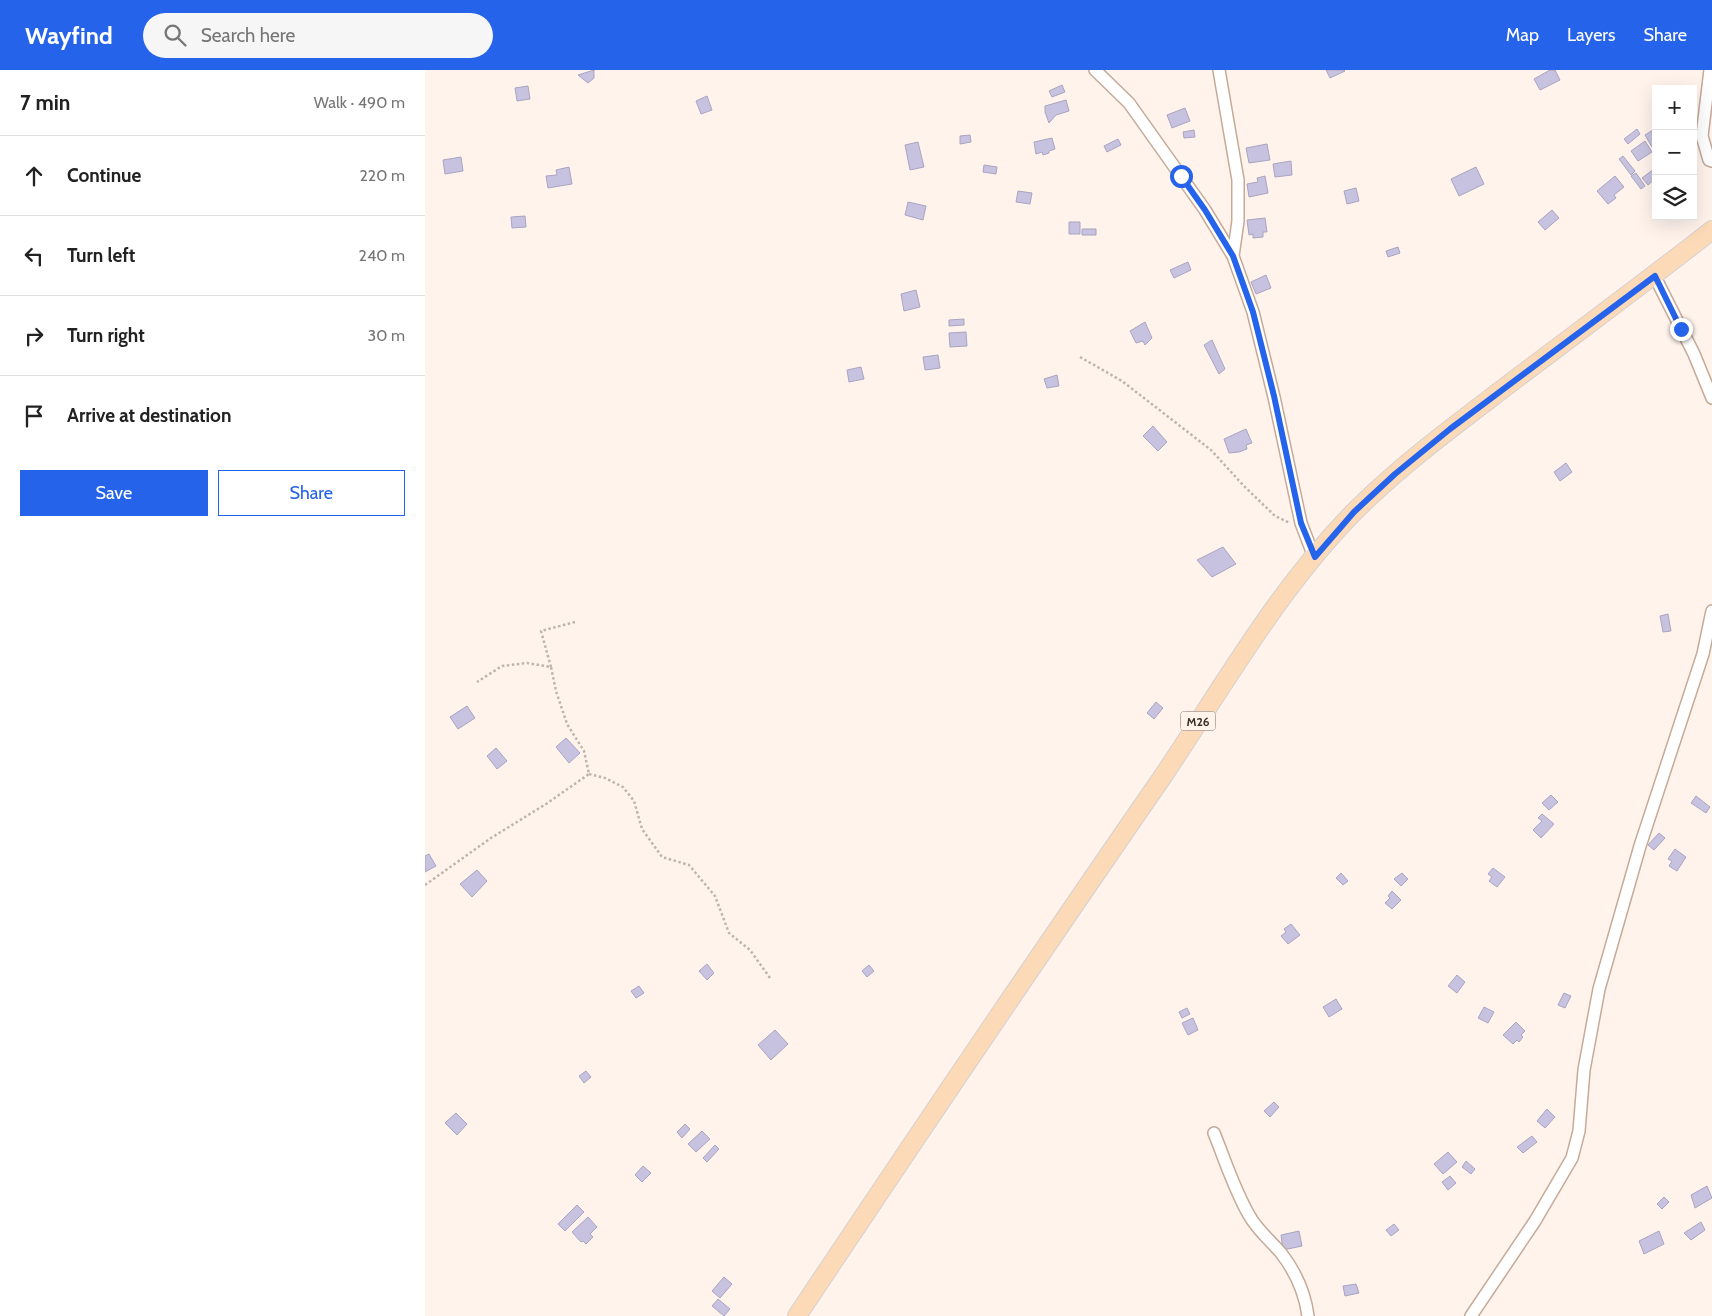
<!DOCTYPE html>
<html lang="en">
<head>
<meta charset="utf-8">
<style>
  body { margin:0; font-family:Cabin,sans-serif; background:#f6f6f6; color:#222 }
  .controls { position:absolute; right:15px; top:15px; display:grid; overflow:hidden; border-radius:0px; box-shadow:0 5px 20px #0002 }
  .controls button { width:45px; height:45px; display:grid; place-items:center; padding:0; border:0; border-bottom:1px solid #e0e0e0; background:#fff; color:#222; font:25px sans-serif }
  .stop { position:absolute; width:15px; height:15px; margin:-11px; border:4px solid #2563eb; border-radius:50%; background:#fff }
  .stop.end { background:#2563eb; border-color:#fff; box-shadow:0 1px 5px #0008 }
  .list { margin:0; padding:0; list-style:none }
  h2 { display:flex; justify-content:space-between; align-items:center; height:65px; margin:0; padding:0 20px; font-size:21px }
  h2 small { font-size:16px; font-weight:400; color:#767676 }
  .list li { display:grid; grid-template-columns:32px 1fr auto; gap:15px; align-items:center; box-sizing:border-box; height:80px; padding:0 20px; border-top:1px solid #e0e0e0 }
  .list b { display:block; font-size:19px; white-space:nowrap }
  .list em { font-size:16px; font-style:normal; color:#767676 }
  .actions { display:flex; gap:10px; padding:15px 20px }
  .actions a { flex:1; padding:11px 0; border:1px solid #2563eb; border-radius:0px; text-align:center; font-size:18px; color:#2563eb }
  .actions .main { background:#2563eb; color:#fff }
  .icon { flex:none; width:28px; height:28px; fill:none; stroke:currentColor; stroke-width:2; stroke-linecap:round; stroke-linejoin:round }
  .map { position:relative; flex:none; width:1287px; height:1246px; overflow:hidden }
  header { display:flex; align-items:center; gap:30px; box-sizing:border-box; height:70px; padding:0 25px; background:#2563eb; color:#fff }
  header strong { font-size:24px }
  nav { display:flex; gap:28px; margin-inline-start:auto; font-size:18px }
  .search { width:350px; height:45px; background:#f6f6f6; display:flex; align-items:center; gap:12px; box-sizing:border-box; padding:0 18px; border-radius:28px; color:#767676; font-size:19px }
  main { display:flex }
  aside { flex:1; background:#fff }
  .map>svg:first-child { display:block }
</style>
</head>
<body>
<header>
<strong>Wayfind</strong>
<div class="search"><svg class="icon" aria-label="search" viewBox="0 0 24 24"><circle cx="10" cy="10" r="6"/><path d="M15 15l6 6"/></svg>Search here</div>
<nav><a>Map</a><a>Layers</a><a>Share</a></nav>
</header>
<main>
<aside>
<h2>7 min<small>Walk · 490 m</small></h2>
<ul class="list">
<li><svg class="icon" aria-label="ahead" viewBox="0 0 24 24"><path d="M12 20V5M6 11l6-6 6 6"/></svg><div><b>Continue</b></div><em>220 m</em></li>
<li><svg class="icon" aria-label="left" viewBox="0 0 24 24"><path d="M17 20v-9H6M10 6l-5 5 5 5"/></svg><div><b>Turn left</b></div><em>240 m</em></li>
<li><svg class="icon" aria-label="right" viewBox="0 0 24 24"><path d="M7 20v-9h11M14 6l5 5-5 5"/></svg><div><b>Turn right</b></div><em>30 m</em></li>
<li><svg class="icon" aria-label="arrive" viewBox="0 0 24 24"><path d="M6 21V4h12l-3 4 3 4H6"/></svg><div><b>Arrive at destination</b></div></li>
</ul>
<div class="actions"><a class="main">Save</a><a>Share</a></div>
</aside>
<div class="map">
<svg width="1287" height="1246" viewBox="0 0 1287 1246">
  <rect width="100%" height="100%" fill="#fff3ec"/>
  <path fill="#c7c2df" stroke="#a9a5c1" d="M169,0V8L163,13L153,5Z
    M901,0H919L920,1L905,8Z
    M1125,0H1130L1135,10L1115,20L1109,9Z
    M637,15L640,22L627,27L624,21Z
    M103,16L105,29L92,31L90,18Z
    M282,26L287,40L276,44L271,31Z
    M641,30L644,41L631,45L624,53L620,42V36Z
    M760,38L765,51L747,58L742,45Z
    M1231,58V74L1227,77L1220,65Z
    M1212,59L1215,64L1203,74L1199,69Z
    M769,60L770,67L759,68L758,62Z
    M545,65L546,72L535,74V66Z
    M627,68L630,79L624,81V83L618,85L617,82L611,84L609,72Z
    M693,69L696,75L682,82L679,76Z
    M1220,71L1227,82L1213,91L1206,81Z
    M493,72L499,97L485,100L480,75Z
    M842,74L845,90L824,93L821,78Z
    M1198,86L1210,101L1206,105L1194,89Z
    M36,87L38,101L20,104L18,90Z
    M866,91L867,105L850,107L848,94Z
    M559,95L572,97L571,104L558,102Z
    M144,97L147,114L123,118L121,106L132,105L131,100Z
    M1051,97L1059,114L1034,126L1026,109Z
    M1229,99L1231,101V108L1223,115L1217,108Z
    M1211,103L1220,116L1216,119L1206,106Z
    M840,106L843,123L824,127L822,114L833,112L832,108Z
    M1190,106L1199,117L1189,125L1191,128L1183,134L1172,121Z
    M931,118L934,131L922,134L919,121Z
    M593,121L607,123L605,134L591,132Z
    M483,132L501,136L498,150L480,145Z
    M1127,140L1134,148L1120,160L1113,152Z
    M100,146L101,157L87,158L86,147Z
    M840,148L842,162H838V167L828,168V164L824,165L822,150Z
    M644,152H655V164H644Z
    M657,159H671V165H657Z
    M973,177L975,183L963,187L961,181Z
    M763,192L766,200L749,208L745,200Z
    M841,205L846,218L831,224L826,212Z
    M491,220L495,237L479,241L476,224Z
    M539,249V255L524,256V250Z
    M720,252L727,268L720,275L718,271L711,273L705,261Z
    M541,262L542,276L525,277L524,263Z
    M787,270L800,299L794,304L779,275Z
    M513,285L515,298L500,300L498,287Z
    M436,297L439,309L424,312L422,300Z
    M632,305L634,316L622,318L619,309Z
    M728,356L742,372L733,381L718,366Z
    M821,359L827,373L821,375L822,379L814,382L804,383L799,369Z
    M1141,393L1147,402L1135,411L1129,402Z
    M798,477L811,494L787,507L772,490Z
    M1243,544L1246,561L1238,562L1235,546Z
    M731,632L738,638L729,649L722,643Z
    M42,636L50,648L33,659L25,647Z
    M141,668L155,683L144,693L131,677Z
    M71,678L82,691L72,699L62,686Z
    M1126,725L1133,732L1124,740L1117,733Z
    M1271,726L1285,737L1281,743L1266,733Z
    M1117,744L1129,754L1116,768L1108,760L1117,751L1113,748Z
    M1234,763L1240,768L1229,780L1223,775Z
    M1250,779L1261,787L1252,801L1244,796L1247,791L1243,789Z
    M4,784L11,796L0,802V786Z
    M1068,798L1080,807L1072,817L1064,811L1067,807L1063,804Z
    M52,800L62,811L47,827L35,814Z
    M916,803L923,811L918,815L911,808Z
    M977,803L983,809L976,816L969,809Z
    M967,821L976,830L967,839L960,833L965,828L963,826Z
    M866,854L875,865L863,874L856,866L861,862L859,859Z
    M282,894L289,903L282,910L274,901Z
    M444,895L449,901L442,907L437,901Z
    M1032,905L1040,912L1032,923L1023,916Z
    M214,916L219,923L211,928L206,921Z
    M1139,923L1146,926L1140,938L1133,935Z
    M911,929L917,939L904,947L898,937Z
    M1059,937L1069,942L1063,953L1053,948Z
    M762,938L765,944L757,948L754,942Z
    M768,948L773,960L763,965L757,953Z
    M1091,952L1100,961L1096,965L1098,967L1094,972L1092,970L1088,974L1078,965Z
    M350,960L363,974L346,990L333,975Z
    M161,1001L166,1007L159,1013L154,1006Z
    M849,1032L854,1037L845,1047L839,1041Z
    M1122,1039L1130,1047L1120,1058L1112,1051Z
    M31,1043L42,1054L32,1065L20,1053Z
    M260,1054L265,1059L257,1068L252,1062Z
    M277,1061L285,1069L271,1082L263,1074Z
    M1107,1066L1112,1072L1098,1083L1092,1077Z
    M290,1075L294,1079L282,1092L278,1088Z
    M1023,1082L1032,1092L1018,1104L1009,1094Z
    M1041,1091L1050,1099L1046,1104L1037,1097Z
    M218,1096L226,1103L217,1112L210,1105Z
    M1025,1106L1031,1113L1023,1120L1017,1112Z
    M1282,1116L1287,1128L1270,1138L1266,1125Z
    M1239,1127L1244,1132L1237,1139L1232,1134Z
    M152,1135L159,1142L140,1161L133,1154Z
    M163,1147L172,1157L165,1164L168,1167L161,1174L158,1171L156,1172L147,1162Z
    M1276,1152L1280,1160L1266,1170L1259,1163Z
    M969,1154L974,1160L966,1166L961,1160Z
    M874,1161L877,1176L858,1180L856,1165Z
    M1234,1161L1239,1174L1219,1184L1214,1171Z
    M299,1207L307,1214L295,1228L287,1221Z
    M931,1214L934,1223L920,1226L918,1216Z
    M293,1229L305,1239L299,1246L287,1236Z"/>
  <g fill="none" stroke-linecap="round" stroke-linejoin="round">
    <g stroke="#c5aa98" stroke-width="14">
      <path id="minor" d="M670,0L704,33L780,140L808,186L828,242L849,327L876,453L889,487
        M794,0L813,110V151L808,186
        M1285,0L1277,66L1284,90L1287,91
        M1229,205L1269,284L1287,328
        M789,1063C800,1090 809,1119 824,1145C832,1160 845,1170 856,1183C870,1201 880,1223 883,1246
        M1046,1246L1110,1151L1147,1088L1154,1061L1159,1000L1174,919L1215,776L1278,584L1287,541"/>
    </g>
    <g stroke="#d4d1d0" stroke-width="20">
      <path id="primary" d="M372,1246C492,1066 613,887 736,709C798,617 852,520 930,441C974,397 1025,359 1075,321C1146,267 1217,215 1287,160"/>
    </g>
    <path stroke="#bfb4ad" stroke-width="2.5" stroke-dasharray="2.5 2.5" stroke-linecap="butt" d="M655,287L697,311L786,380L818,415L850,446L865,453
      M126,597L116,561L150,552
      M164,704L180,708L198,717L209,731L217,759L237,787L264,795L290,826L304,863L325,880L345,908
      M0,815L66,768L121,734L164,704L159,681L142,654L131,621L126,597L102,593L77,596L52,612"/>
    <use href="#minor" stroke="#fff" stroke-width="11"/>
    <use href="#primary" stroke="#fcdab8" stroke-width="18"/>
  </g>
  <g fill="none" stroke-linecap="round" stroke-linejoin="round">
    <path stroke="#2563eb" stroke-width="6" d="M756,106L780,140L808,186L828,242L849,326L876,453L890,487L929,442L970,404L1025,359L1230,206L1256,259"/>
  </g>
  <g text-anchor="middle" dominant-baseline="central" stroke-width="4" stroke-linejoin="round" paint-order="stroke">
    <rect fill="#fff3ec" stroke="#756a64" stroke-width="1" x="755.5" y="641.5" width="35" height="19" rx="4"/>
    <g font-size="12" font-weight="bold" fill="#3a3029">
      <text x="773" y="651">M26</text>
    </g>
  </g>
</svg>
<div class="controls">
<button>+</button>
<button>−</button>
<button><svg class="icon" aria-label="layers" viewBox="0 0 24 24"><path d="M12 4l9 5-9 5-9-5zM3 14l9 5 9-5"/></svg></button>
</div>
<div class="stop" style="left:756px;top:106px"></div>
<div class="stop end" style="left:1256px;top:259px"></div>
</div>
</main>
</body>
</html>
